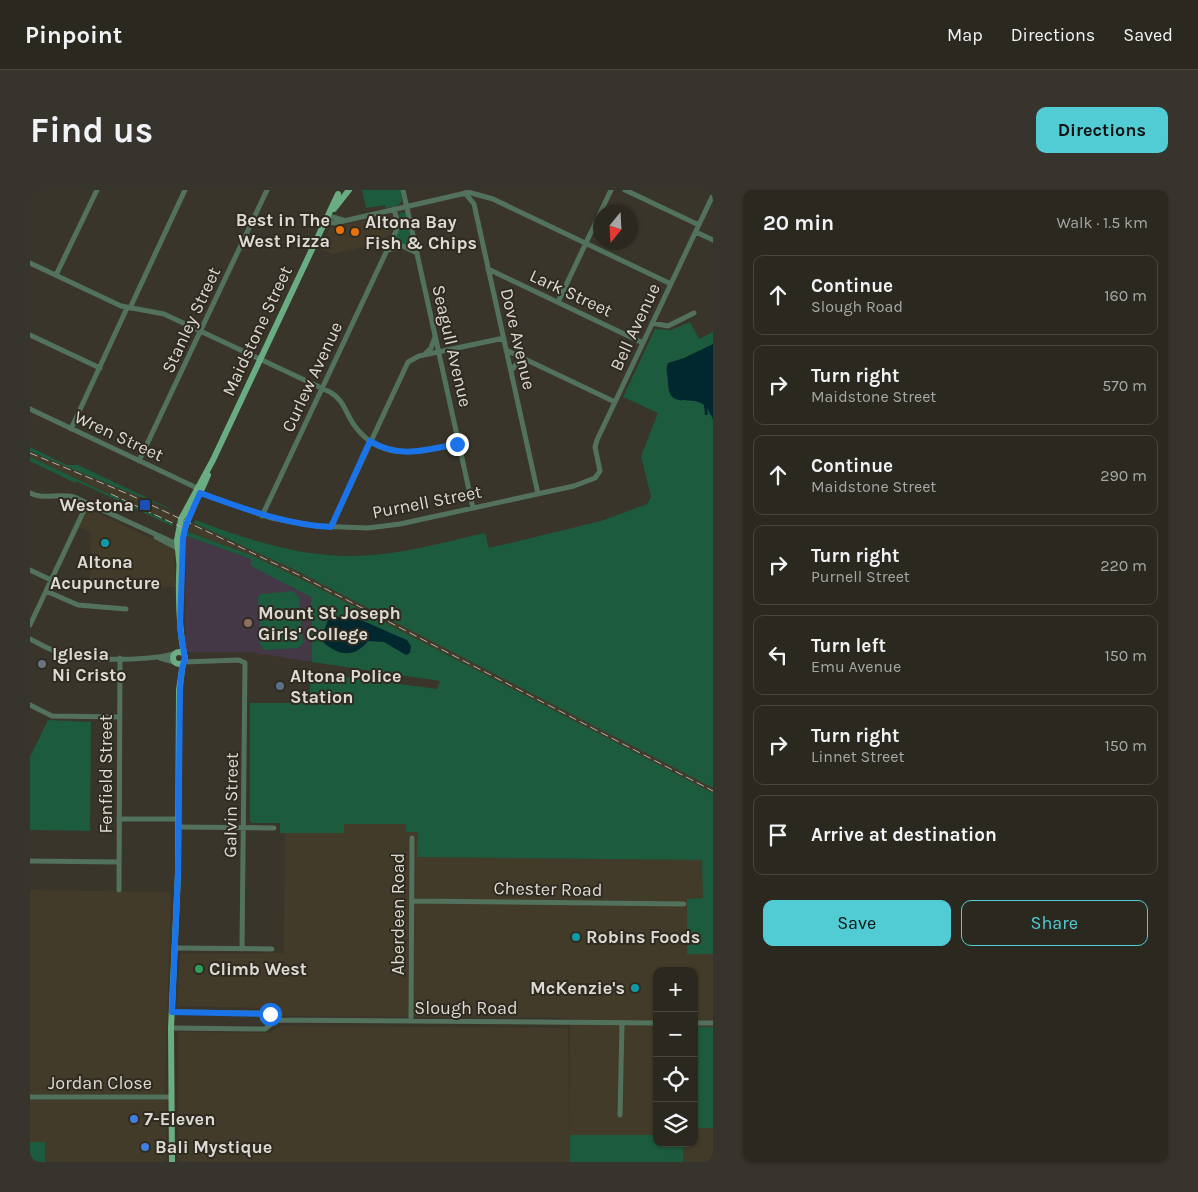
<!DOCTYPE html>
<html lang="en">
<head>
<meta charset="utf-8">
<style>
  body { margin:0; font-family:Karla,sans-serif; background:#37342d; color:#f1f3f6 }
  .controls { position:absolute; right:15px; bottom:15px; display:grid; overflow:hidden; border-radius:10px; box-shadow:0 1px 4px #0004 }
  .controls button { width:45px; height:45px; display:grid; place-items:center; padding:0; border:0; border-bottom:1px solid #47443e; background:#2b2820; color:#f1f3f6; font:25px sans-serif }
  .compass { position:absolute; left:563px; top:15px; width:45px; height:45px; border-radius:50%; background:#2b2820; box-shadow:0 1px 4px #0004; rotate:198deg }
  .stop { position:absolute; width:15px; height:15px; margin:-11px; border:4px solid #1a73e8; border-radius:50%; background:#fff }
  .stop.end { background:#1a73e8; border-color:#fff; box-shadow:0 1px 5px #0008 }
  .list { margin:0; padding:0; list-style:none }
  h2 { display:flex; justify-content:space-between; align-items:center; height:65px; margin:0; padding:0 20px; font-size:21px }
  h2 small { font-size:16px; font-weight:400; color:#a6a6a5 }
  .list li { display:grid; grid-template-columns:32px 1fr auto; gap:15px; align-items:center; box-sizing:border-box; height:80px; margin:0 10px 10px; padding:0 10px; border:1px solid #47443e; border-radius:10px }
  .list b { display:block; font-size:19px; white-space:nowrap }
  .list p { margin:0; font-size:16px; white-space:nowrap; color:#a6a6a5 }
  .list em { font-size:16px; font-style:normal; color:#a6a6a5 }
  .actions { display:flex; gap:10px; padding:15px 20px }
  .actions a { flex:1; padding:11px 0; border:1px solid #51ccd5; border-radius:10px; text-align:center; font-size:18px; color:#51ccd5 }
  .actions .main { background:#51ccd5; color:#111 }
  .icon { flex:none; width:28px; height:28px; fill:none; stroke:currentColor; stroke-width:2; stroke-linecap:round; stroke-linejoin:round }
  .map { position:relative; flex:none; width:683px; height:972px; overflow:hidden; border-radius:10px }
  header { display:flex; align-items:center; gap:30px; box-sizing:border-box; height:70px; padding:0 25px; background:#2b2820; border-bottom:1px solid #47443e }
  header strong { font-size:24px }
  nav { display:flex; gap:28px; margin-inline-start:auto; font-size:18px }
  .intro { display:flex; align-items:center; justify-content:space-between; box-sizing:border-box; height:120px; padding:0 30px }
  h1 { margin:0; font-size:35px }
  .button { padding:12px 22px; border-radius:10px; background:#51ccd5; color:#111; font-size:18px; font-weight:700 }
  main { display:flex; gap:30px; padding:0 30px }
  aside { flex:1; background:#2b2820; border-radius:10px; box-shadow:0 1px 4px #0004 }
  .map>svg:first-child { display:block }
</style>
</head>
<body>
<header>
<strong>Pinpoint</strong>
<nav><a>Map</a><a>Directions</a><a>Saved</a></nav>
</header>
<div class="intro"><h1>Find us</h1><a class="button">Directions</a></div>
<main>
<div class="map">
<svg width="683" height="972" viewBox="0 0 683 972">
  <rect width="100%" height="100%" fill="#39352a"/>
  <path fill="#423b2a" d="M352,26L359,27L364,36L355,52L303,64L291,59L300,38Z
    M0,261L86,296L148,325L143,334L0,267Z
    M57,320H61L144,359L146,397L59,396L61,343L49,337Z
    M161,332L267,381L415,458L683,598V603L269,388L221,365L158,342Z
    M314,634H376L388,642V667L672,670L673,709H658L657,764H683V837H664V781H627V945H540V828L250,826L240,818L147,816L150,764L254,763L255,643H314Z
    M0,700L141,702L135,904H0Z
    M251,836L538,838L540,972H148V842L240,843Z
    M0,910H137L136,972H15V952H0Z
    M664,938H683V972H653V953H664Z"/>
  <path fill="#453846" d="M156,346L221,369V376L281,407L282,472L220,462H157L155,460Z"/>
  <path fill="#1c5b3e" d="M332,0H371L372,11L368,15L356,18L355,15L336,18Z
    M371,22L376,23L382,56L363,53L370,36L369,25Z
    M660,132L669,149L683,142V598L267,381L164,333L165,330C221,351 282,371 343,365C380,362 418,351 455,343L459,358L571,331L617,314L621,307L611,266L628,223L593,207L625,139L641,140Z
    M0,257L37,275H48L149,323L16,268L0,261Z
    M0,267L143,334L142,336L46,291L45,293L0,271Z
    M158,342L221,365L269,388L683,603V764H657V709L673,708L672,670L387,667L388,642H376V634H314V643H250V633H222L220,631V513H280V482L407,499L410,491L282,472L281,407L221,376V369L156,346Z
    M263,401L269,407L273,453L268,458L234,460L230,454L228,407L231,404Z
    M18,530L61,532L60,641L0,640V567Z
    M664,837H683V938H664Z
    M540,945H627V953H653V972H540Z
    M0,952H15V972H0Z"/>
  <path fill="#01272f" d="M683,154V229L677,218L678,225H675L674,215C661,204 639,221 638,193C638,185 635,180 638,173L654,168Z
    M313,426C335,429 356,442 377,450L381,456L380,463L376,465L354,452L338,451C324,469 307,466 291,450L298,430Z"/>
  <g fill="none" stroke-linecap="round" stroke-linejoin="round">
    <path stroke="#53725d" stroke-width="5" d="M373,0L443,318
      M595,0L669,35
      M438,2L463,9L641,94
      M435,3L444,14L508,304
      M299,26L313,30
      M296,32L305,33L436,3
      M666,42L683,50
      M358,60L373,56L387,63
      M0,73L91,116L134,124L300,202C314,210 315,222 324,235C352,274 390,261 430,253
      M458,79L613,153
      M26,85L67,0
      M528,112L581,0
      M100,118L155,0
      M622,133L638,136L664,123
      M0,145L70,178
      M476,160L585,212
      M394,165L401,158L405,147
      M481,181L488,172L496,170
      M0,219L167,298
      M41,239L97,118
      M109,271L237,0
      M0,303C14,310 29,303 44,307L147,354
      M170,303L241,328L286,336L338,338L370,334L544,296L565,288L570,281L565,257L567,250L683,5
      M232,326L367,39L368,34L364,19
      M301,337L378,172L389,166L474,148
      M126,347L147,358
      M0,380L21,390
      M16,401L48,415L96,419
      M0,435L57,314
      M0,449C12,455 23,462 36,465C60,471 123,471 146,463
      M130,468L144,472
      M154,472L209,470L215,473L212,758
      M0,515L22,526L90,527
      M89,629H148
      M148,637L244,638
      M0,671L89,672
      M89,700L90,468
      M382,711L654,714
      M145,758L242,759
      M142,822L235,823L240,824L246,830L627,833
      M381,831L382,648
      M664,833H683
      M141,838L235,839L246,830
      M0,907H141
      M590,925L592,833"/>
    <path stroke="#6bad83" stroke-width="6" d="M304,19L319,0
      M150,380L147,350L151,329L183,270L308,4
      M143 468a6 6 0 1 1 12 0a6 6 0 1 1-12 0Z
      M154,464C148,433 146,368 155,338C160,320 171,303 178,285
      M142,972L141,838L148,683L149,500L153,473"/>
    <path stroke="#b3b0a9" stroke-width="1" stroke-dasharray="8 4" stroke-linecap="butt" d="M0,263L98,304L269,385L683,601
      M81,304L151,337"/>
  </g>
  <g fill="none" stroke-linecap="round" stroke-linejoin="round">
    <path stroke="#1a73e8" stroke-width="6" d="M240,824L142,822L148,682L150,500L152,478L155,469L150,438L153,348L156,335L170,303C213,318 255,335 301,337L340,251C369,269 396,260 427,254"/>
  </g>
  <g fill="#e8710a" stroke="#2f2b21" stroke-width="2">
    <circle cx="310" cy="40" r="5"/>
    <circle cx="325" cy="42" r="5"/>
  </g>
  <rect fill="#1a4fb4" stroke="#2f2b21" stroke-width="2" x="109" y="309" width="12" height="12" rx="2.5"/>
  <g fill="#0f9aa8" stroke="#2f2b21" stroke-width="2">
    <circle cx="75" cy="353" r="5"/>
    <circle cx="546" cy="747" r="5"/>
    <circle cx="605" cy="798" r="5"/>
  </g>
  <circle fill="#8d6e63" stroke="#2f2b21" stroke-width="2" cx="218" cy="433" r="5"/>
  <circle fill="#6b7280" stroke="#2f2b21" stroke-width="2" cx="12" cy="474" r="5"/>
  <circle fill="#5c6f8a" stroke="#2f2b21" stroke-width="2" cx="250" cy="496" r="5"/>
  <circle fill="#2e9e5b" stroke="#2f2b21" stroke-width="2" cx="169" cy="779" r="5"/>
  <g fill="#3f7fe0" stroke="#2f2b21" stroke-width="2">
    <circle cx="104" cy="929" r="5"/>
    <circle cx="115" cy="957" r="5"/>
  </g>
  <g text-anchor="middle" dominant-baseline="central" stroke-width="4" stroke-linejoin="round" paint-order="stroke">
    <g font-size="18" font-weight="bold" fill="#dddad4" stroke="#2f2b21" text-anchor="start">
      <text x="300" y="30" text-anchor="end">Best in The<tspan x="300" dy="21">West Pizza</tspan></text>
      <text x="335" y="32">Altona Bay<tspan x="335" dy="21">Fish &amp; Chips</tspan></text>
      <text x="104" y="315" text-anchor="end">Westona</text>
      <text x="75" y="372" text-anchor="middle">Altona<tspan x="75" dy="21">Acupuncture</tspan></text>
      <text x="228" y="423">Mount St Joseph<tspan x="228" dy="21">Girls' College</tspan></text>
      <text x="22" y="464">Iglesia<tspan x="22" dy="21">Ni Cristo</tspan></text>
      <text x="260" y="486">Altona Police<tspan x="260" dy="21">Station</tspan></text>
      <text x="556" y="747">Robins Foods</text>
      <text x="179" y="779">Climb West</text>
      <text x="595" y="798" text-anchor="end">McKenzie's</text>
      <text x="114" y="929">7-Eleven</text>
      <text x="125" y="957">Bali Mystique</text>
    </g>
    <g font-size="18" fill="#dddad4" stroke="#2f2b21">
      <text transform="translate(541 103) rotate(25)">Lark Street</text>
      <text transform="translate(161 130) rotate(-65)">Stanley Street</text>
      <text transform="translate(605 137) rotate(-65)">Bell Avenue</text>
      <text transform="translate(227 141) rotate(-65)">Maidstone Street</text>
      <text transform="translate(488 149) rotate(77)">Dove Avenue</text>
      <text transform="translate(422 156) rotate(77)">Seagull Avenue</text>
      <text transform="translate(282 187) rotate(-65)">Curlew Avenue</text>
      <text transform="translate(89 246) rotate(25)">Wren Street</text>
      <text transform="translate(397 312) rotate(-11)">Purnell Street</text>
      <text transform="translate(76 584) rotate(-90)">Fenfield Street</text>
      <text transform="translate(201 615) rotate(-89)">Galvin Street</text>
      <text transform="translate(518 699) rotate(1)">Chester Road</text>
      <text transform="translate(368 724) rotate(-90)">Aberdeen Road</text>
      <text x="436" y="818">Slough Road</text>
      <text x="70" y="893">Jordan Close</text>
    </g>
  </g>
</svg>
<div class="controls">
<button>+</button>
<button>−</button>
<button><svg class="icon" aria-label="locate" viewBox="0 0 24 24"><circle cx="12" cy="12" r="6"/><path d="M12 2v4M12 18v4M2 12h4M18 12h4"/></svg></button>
<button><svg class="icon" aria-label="layers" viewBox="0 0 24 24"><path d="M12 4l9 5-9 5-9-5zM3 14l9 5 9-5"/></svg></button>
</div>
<svg class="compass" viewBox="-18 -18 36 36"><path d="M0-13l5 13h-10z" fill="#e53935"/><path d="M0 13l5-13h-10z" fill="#a6a6a5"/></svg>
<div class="stop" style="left:240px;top:824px"></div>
<div class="stop end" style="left:427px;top:254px"></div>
</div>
<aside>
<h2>20 min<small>Walk · 1.5 km</small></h2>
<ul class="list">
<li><svg class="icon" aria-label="ahead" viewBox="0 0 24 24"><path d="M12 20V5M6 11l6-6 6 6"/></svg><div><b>Continue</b><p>Slough Road</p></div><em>160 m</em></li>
<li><svg class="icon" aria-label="right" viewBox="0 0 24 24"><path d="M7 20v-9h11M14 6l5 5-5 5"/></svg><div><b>Turn right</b><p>Maidstone Street</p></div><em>570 m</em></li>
<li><svg class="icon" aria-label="ahead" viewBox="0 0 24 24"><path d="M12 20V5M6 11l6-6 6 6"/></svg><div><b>Continue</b><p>Maidstone Street</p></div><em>290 m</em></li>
<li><svg class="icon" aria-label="right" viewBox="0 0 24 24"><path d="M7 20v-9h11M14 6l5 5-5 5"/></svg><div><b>Turn right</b><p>Purnell Street</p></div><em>220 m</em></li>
<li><svg class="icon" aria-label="left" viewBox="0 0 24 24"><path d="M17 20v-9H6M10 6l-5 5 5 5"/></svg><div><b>Turn left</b><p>Emu Avenue</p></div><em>150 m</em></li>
<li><svg class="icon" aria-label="right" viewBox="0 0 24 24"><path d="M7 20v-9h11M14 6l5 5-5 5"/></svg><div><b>Turn right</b><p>Linnet Street</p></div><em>150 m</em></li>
<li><svg class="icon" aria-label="arrive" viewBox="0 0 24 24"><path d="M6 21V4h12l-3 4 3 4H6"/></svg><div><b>Arrive at destination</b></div></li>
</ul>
<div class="actions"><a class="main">Save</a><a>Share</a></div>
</aside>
</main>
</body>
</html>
